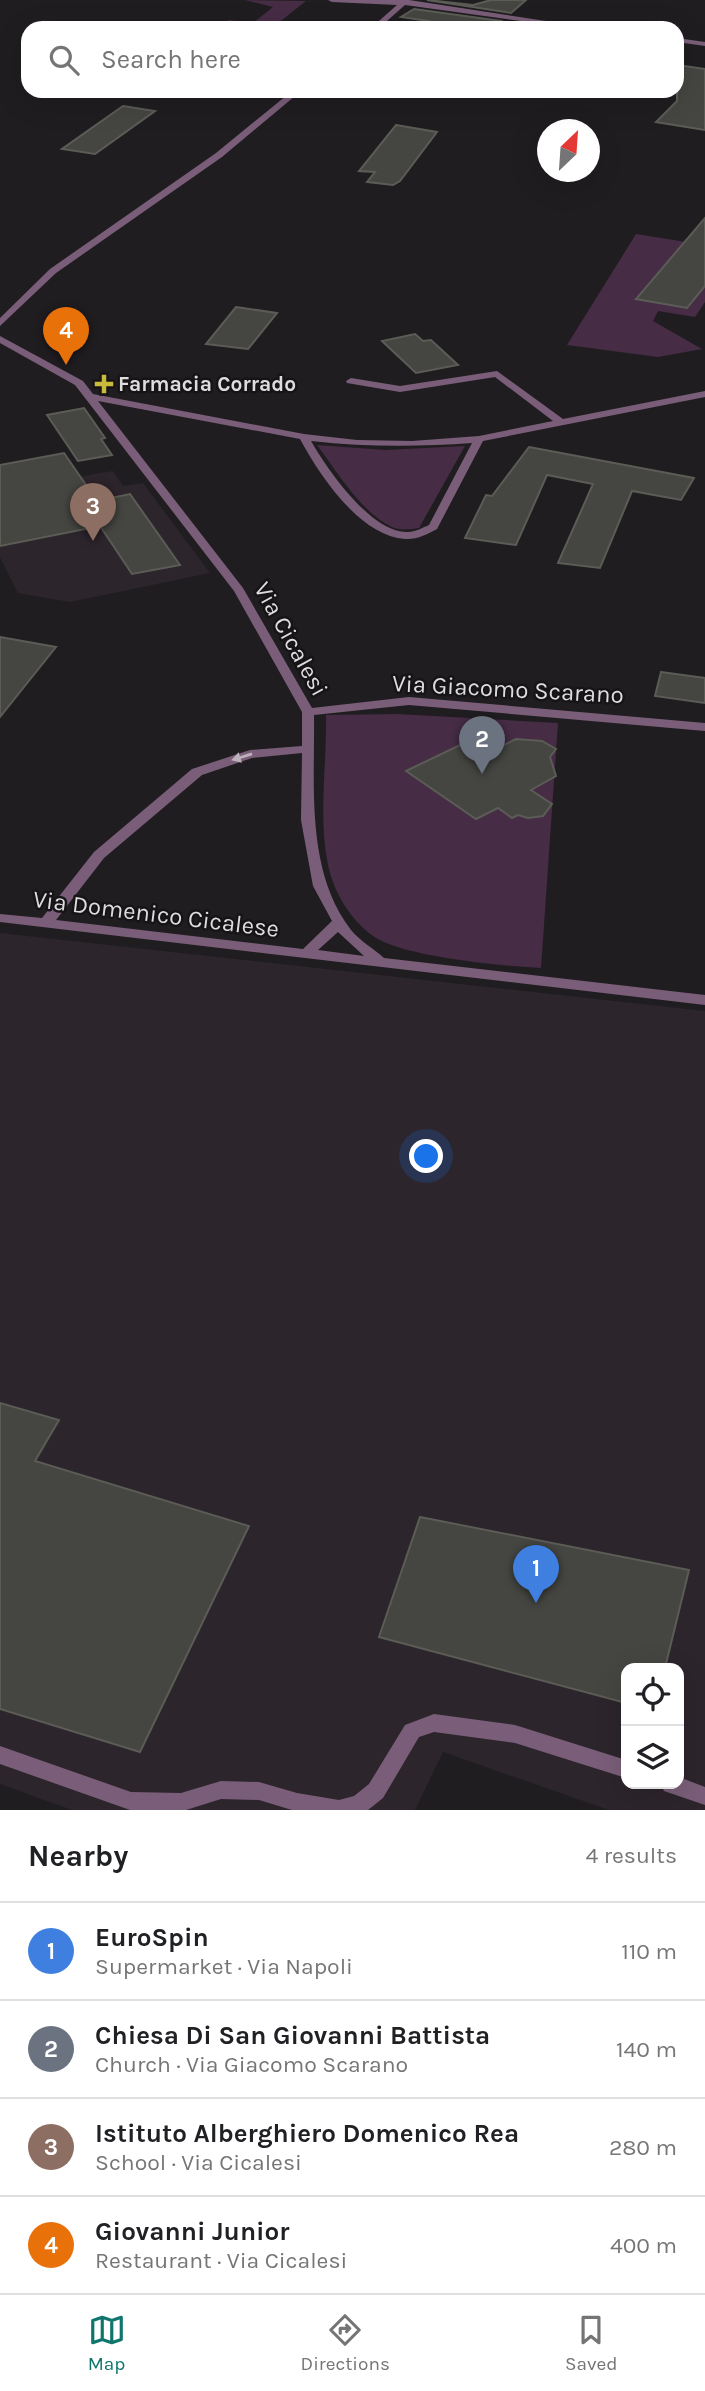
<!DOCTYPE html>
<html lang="en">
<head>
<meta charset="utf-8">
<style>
  body { margin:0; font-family:Karla,sans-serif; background:#f2f2f2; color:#202124 }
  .controls { position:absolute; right:21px; bottom:21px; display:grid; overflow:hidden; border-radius:14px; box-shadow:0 7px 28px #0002 }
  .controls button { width:63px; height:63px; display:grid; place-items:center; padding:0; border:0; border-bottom:2px solid #e0e0e0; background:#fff; color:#202124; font:35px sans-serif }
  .compass { position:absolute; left:537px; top:119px; width:63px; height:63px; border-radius:50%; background:#fff; box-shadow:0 7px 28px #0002; rotate:25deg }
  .you { position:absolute; left:427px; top:1157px; width:24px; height:24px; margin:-18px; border:5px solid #fff; border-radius:50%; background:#1a73e8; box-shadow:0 0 0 10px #1a73e833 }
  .badge { display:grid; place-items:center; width:46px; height:46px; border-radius:50%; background:#0f766e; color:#fff; font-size:23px; font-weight:700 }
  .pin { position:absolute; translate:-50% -58px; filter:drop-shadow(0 2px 4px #0008) }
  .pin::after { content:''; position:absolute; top:37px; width:24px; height:21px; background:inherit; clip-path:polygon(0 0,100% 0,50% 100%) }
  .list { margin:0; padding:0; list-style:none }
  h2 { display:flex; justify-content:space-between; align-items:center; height:91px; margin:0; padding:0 28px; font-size:30px }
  h2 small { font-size:23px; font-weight:400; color:#757577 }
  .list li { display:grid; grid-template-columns:46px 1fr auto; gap:21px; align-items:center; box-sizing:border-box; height:98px; padding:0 28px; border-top:2px solid #e0e0e0 }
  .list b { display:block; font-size:26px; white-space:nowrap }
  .list p { margin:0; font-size:23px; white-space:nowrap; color:#757577 }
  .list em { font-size:23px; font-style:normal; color:#757577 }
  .icon { flex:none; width:38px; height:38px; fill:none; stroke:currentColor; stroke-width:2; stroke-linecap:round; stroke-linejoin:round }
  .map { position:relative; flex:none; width:705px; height:1810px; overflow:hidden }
  .search { position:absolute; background:#fff; box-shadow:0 7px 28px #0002; left:21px; right:21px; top:21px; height:77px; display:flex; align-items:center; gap:18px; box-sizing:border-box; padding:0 24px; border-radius:21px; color:#757577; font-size:26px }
  .sheet { height:483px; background:#fff }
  nav { display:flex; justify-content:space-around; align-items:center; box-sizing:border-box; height:98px; border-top:2px solid #e0e0e0; background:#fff; font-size:19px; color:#757577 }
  nav a { display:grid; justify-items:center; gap:4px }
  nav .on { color:#0f766e }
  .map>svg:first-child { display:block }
</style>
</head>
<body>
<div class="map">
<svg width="705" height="1810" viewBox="0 0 705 1810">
  <rect width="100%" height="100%" fill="#201d20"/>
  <path fill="#2c252c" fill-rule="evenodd" d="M113,471L123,486L143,483L210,573L70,602L18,593L0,557V490Z
    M0,933L705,1011V1810H609L443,1752L415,1810H72L0,1784ZM626,1668H679V1784H626Z"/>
  <path fill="#462c45" d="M245,0L306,1L272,28L221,26L229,20L253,23L273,7Z
    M636,234L705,245V302L695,317L658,311L653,321L702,349L658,357L567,345Z
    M317,445L385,450L465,446L419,528C411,529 400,531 392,527C360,512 337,471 317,445Z
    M397,714L558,723L541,968C504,966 402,957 373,936C350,919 334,893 328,865C318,816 327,764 326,715Z"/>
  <path fill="#454541" stroke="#5c5c57" stroke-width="2" d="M427,0L473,5L491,0H526L511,13Z
    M414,9L501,21L493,28H420L428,21L401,17Z
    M677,65L705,69V130L656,122L677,101Z
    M123,106L155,111L95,154L62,149Z
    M396,125L437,132L400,181L393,185L367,182L375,172L359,171Z
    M705,218V286L687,308L636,299Z
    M236,307L277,313L248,349L206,344Z
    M415,334L423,341L431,340L458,365L416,373L382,341Z
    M84,408L105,438L101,439L112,455L78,461L47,415Z
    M529,447L694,478L681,500L632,491L600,568L558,563L593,484L547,475L516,545L465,538L486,495L492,496Z
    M64,453L97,501L130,494L180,565L132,574L100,526L0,546V465Z
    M0,637L56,647L0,717Z
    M661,672L705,678V703L655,696Z
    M483,734L502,746L516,739L542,741L556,749L550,757L556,776L531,790L552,804L543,816L528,818L518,815L512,818L498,808L476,819L406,771Z
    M0,1403L59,1420L35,1461L249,1526L140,1752L0,1709Z
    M420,1517L689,1570L665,1668H626V1703L379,1637Z"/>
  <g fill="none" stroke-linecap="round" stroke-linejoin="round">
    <path fill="#7a5e79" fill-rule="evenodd" d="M328,0H409L592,28H572L405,5L379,28H371L397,5L332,2Z
      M677,38L705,42V46L677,42Z
      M292,91H301L222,157L56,273L0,326V318L50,269L216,153Z
      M0,336L83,381L93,394L304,434L357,440L412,441L479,436L553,421L495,377L400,392L347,383L346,381L351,378L400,386L497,371L563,419L705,391V397L483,441L437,529C428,534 416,540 405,539C360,536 320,476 300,439L98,401L243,588L312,708L409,697L705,723V731L409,705L314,715C315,785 305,870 351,930C359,940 374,949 384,958L705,995V1005L0,922V914L42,918L94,852L192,769L250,750L302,746V712L234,591L75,385L0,343ZM311,441C366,447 417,447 472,443L429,525C422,528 415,532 408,532C372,534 327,469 311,441ZM302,753L301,820L313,886L332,921L303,949L56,920L104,858L202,775L252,758ZM338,932L364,956L318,950Z
      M434,1714L515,1725L626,1760V1778L515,1743L434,1732L419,1737L383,1798L368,1810H292L259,1800L221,1799L186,1810H130L0,1764V1746L131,1792L181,1793L221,1781L259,1782L297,1793L339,1800L354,1796L369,1784L405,1725Z
      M679,1777L705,1787V1805L664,1791L661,1784H679Z"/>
  </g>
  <defs><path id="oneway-solid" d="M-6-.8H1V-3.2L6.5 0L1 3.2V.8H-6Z" transform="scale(1.75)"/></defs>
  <use fill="#bbb0bb" href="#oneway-solid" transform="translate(242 757) rotate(163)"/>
  <path fill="#c7bb3c" stroke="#171417" stroke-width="2.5" d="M100.5 373.5h7v7h7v7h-7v7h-7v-7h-7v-7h7z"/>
  <g text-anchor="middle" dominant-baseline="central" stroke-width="5" stroke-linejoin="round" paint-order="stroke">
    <g font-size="21" font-weight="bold" fill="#dedcde" stroke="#171417" text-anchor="start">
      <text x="118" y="384">Farmacia Corrado</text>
    </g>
    <g font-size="24" fill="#dedcde" stroke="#171417">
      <text transform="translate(291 639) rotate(61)">Via Cicalesi</text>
      <text transform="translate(508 689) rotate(3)">Via Giacomo Scarano</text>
      <text transform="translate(156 914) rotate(7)">Via Domenico Cicalese</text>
    </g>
  </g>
</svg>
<div class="controls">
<button><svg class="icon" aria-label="locate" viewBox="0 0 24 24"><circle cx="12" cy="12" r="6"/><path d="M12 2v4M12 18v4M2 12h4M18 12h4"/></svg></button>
<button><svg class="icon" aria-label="layers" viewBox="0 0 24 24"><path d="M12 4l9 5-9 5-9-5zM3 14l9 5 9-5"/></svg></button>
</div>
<svg class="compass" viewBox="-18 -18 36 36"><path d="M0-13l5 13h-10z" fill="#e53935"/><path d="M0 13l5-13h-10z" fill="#757577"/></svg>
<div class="you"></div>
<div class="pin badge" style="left:536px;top:1603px;background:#3f7fe0">1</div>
<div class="pin badge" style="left:482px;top:774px;background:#6b7280">2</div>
<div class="pin badge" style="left:93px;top:541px;background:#8d6e63">3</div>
<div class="pin badge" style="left:66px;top:365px;background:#e8710a">4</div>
<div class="search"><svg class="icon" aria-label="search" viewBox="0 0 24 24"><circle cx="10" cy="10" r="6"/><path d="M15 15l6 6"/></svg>Search here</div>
</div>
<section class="sheet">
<h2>Nearby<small>4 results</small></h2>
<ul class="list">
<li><span class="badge" style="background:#3f7fe0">1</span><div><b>EuroSpin</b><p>Supermarket · Via Napoli</p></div><em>110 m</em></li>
<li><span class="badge" style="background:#6b7280">2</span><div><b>Chiesa Di San Giovanni Battista</b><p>Church · Via Giacomo Scarano</p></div><em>140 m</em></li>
<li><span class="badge" style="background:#8d6e63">3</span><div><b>Istituto Alberghiero Domenico Rea</b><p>School · Via Cicalesi</p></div><em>280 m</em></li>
<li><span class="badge" style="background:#e8710a">4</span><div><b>Giovanni Junior</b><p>Restaurant · Via Cicalesi</p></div><em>400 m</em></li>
</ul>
</section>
<nav>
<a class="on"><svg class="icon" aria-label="map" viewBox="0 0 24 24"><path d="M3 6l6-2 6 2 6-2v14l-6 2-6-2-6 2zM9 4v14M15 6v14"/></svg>Map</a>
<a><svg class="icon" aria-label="directions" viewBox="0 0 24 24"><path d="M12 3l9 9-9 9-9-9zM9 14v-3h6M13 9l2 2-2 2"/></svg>Directions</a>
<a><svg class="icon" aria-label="saved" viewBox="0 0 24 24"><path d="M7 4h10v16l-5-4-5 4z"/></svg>Saved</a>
</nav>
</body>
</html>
